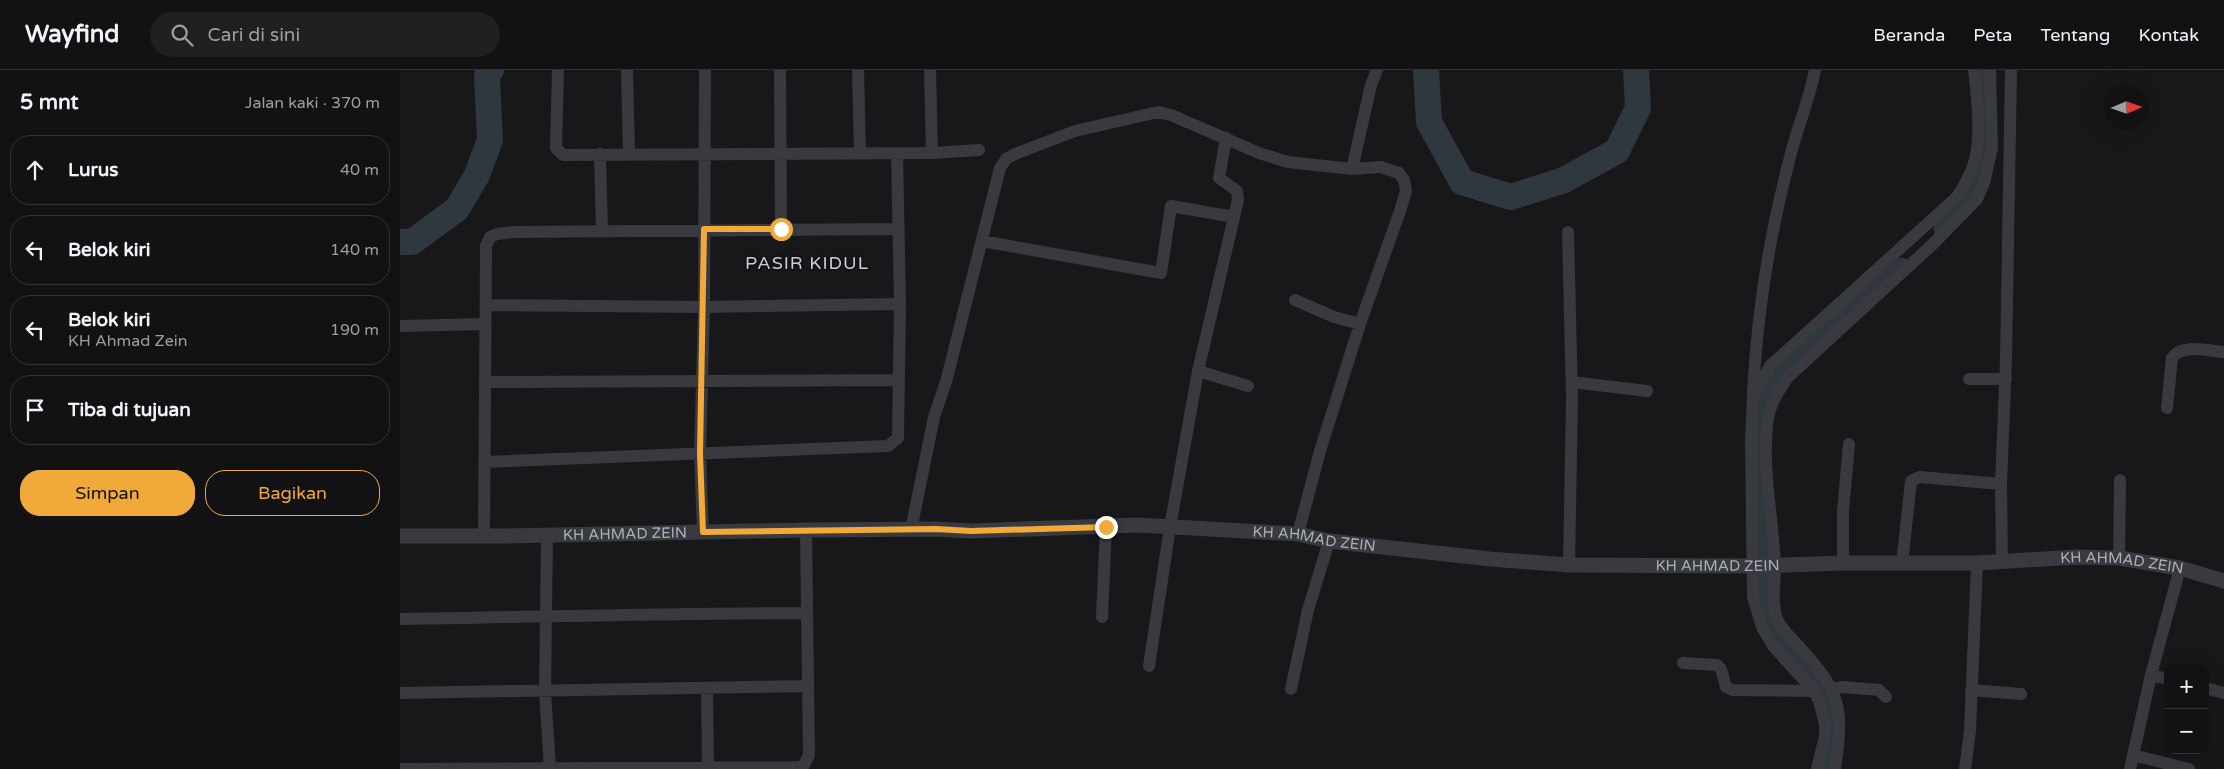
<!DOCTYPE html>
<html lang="id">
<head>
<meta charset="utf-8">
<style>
  body { margin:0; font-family:"Varela Round",sans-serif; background:#1f2022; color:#f1f3f6 }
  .controls { position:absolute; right:15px; bottom:15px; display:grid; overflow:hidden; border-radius:10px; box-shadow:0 5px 20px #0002 }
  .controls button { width:45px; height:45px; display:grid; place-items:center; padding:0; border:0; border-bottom:1px solid #313234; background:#121214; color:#f1f3f6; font:25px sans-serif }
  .compass { position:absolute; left:1704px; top:15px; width:45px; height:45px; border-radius:50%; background:#121214; box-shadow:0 5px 20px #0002; rotate:88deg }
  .stop { position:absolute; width:15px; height:15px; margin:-11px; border:4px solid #f1aa39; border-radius:50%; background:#fff }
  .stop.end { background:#f1aa39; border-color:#fff; box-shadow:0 1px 5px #0008 }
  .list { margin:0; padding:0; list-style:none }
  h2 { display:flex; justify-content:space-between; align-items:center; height:65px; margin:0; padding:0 20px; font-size:21px }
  h2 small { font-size:16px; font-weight:400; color:#9c9ea0 }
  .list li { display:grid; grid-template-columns:32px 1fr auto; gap:15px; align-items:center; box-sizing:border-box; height:70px; margin:0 10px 10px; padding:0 10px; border:1px solid #313234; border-radius:20px }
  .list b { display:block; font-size:19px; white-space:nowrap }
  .list p { margin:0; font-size:16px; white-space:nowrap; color:#9c9ea0 }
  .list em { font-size:16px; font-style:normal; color:#9c9ea0 }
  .actions { display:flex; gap:10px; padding:15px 20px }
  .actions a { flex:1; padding:11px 0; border:1px solid #f1aa39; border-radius:20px; text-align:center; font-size:18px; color:#f1aa39 }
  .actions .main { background:#f1aa39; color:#111 }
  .icon { flex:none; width:28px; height:28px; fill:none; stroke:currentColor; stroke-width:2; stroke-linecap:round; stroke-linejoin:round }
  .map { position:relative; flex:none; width:1824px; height:699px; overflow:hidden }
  header { display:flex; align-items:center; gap:30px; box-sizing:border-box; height:70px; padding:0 25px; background:#121214; border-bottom:1px solid #313234 }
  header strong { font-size:24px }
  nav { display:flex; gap:28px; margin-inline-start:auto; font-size:18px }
  .search { width:350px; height:45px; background:#1f2022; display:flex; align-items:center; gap:12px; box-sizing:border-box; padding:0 18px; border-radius:28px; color:#9c9ea0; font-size:19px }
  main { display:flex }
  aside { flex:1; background:#121214 }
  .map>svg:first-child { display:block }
</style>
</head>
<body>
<header>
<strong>Wayfind</strong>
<div class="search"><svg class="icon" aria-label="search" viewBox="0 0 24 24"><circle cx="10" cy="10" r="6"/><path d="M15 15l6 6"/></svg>Cari di sini</div>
<nav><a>Beranda</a><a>Peta</a><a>Tentang</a><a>Kontak</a></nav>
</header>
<main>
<aside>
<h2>5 mnt<small>Jalan kaki · 370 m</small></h2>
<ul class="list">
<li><svg class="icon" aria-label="ahead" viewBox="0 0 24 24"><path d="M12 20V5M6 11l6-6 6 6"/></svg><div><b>Lurus</b></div><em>40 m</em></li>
<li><svg class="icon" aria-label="left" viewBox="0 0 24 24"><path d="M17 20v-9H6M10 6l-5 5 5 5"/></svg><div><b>Belok kiri</b></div><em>140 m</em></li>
<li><svg class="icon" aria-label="left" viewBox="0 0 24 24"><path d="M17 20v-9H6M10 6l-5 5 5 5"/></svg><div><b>Belok kiri</b><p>KH Ahmad Zein</p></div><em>190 m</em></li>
<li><svg class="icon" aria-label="arrive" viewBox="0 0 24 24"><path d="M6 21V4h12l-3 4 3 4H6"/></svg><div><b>Tiba di tujuan</b></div></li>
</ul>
<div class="actions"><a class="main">Simpan</a><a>Bagikan</a></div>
</aside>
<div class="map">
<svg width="1824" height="699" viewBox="0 0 1824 699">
  <rect width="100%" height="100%" fill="#18181a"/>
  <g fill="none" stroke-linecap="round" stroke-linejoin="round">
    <path stroke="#2e383e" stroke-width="15" d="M1541,159L1573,119L1586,79L1581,0
      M1425,699L1434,656L1429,628L1418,610L1395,587L1372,555L1364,521L1360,353L1365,329L1373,314L1393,290L1502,195"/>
    <path stroke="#2e383e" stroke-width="26" d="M1026,0L1029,52L1062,112L1111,127L1164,110L1217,81L1238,38L1236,0
      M0,172H12L57,139L77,105L90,70L87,6L91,0"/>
    <path stroke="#393a3f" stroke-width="12" d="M158,0L156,78L163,85L532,83L579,80
      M227,0L229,84
      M380,0L381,159
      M458,0L460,83
      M530,0L532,83
      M200,84L202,161
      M952,99L971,15L977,0
      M1168,162L1172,328L1169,495
      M582,171L761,203L771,136L834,147
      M895,230L934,247L960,254
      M86,235L304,237L500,234
      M0,256L85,254
      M798,301L838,130L837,121L819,108L826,68
      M1569,309H1606
      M85,312L497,310
      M1172,312L1247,321
      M1353,323C1357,245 1369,167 1389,91C1396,61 1409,31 1415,0
      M1767,338L1772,288C1782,273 1808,281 1824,282
      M85,392L488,376L498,368L500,234L497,83
      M511,460L534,347L546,312L600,98L606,89L615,84L675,61L758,42L771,45L859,83L888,92L952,99L981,97L999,103L1004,110L1006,121L1000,141L960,254L920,381L898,464
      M303,462L300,384L304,237L305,0
      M147,465L145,622L150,699
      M84,466L86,186V176L90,167L97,164L115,162L499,159
      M1719,488L1720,410
      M1602,492L1601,414L1606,290L1611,0
      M1443,493V441L1449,374
      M1502,494L1511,411L1519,407L1601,414
      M702,547L706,457
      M0,549C135,547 270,543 405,543
      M1283,593L1317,595L1321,599L1326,617L1332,620L1414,621
      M749,596L770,457L798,301L848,316
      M1751,605L1768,609
      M1805,618L1824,623
      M307,619L308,696
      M891,619L908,540L929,471
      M1433,619L1442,617L1479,620L1486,627
      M1571,620L1621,624
      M0,623L407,616
      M1733,685L1789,699
      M0,699L399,697L404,695L409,685L406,460
      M1417,699L1425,666V654L1419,631L1414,621L1373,576L1362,557L1353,527L1351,370L1353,327L1370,296L1557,127C1564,116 1571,105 1574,93C1582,68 1577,26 1574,0
      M1435,699C1443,642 1443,625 1403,581C1395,571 1382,561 1377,549C1371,532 1375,513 1375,496C1373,447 1361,396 1368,348C1371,332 1379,320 1388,307L1533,174L1577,129L1584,113L1592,78L1590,0
      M1565,699L1570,661L1577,493
      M1730,699L1751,605L1780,498"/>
    <path stroke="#393a3f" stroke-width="15" id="s1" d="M0,466H108L406,460L535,459L571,461L737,455L898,464L929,471L1090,489L1169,495L1353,496L1443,493H1577L1677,487L1719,488L1780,498L1824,511"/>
  </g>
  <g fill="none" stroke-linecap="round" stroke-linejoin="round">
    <path stroke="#f1aa39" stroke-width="6" d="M381,159H304L300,384L303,462L536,459L571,461L706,457"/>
  </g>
  <g text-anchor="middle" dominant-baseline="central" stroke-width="4" stroke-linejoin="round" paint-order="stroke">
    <g font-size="15" fill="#aab0ba" stroke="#131315">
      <text stroke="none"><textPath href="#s1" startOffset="225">KH AHMAD ZEIN</textPath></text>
      <text stroke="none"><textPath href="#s1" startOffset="915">KH AHMAD ZEIN</textPath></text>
      <text stroke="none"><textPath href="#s1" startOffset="1320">KH AHMAD ZEIN</textPath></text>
      <text stroke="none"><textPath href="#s1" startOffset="1725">KH AHMAD ZEIN</textPath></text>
    </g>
    <g font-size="18" letter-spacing="1" fill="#cbcfd6" stroke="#131315">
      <text x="407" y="193">PASIR KIDUL</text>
    </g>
  </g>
</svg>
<div class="controls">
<button>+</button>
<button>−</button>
</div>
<svg class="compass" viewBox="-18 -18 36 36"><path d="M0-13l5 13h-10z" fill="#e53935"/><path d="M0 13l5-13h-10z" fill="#9c9ea0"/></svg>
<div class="stop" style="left:381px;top:159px"></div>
<div class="stop end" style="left:706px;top:457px"></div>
</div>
</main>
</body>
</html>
